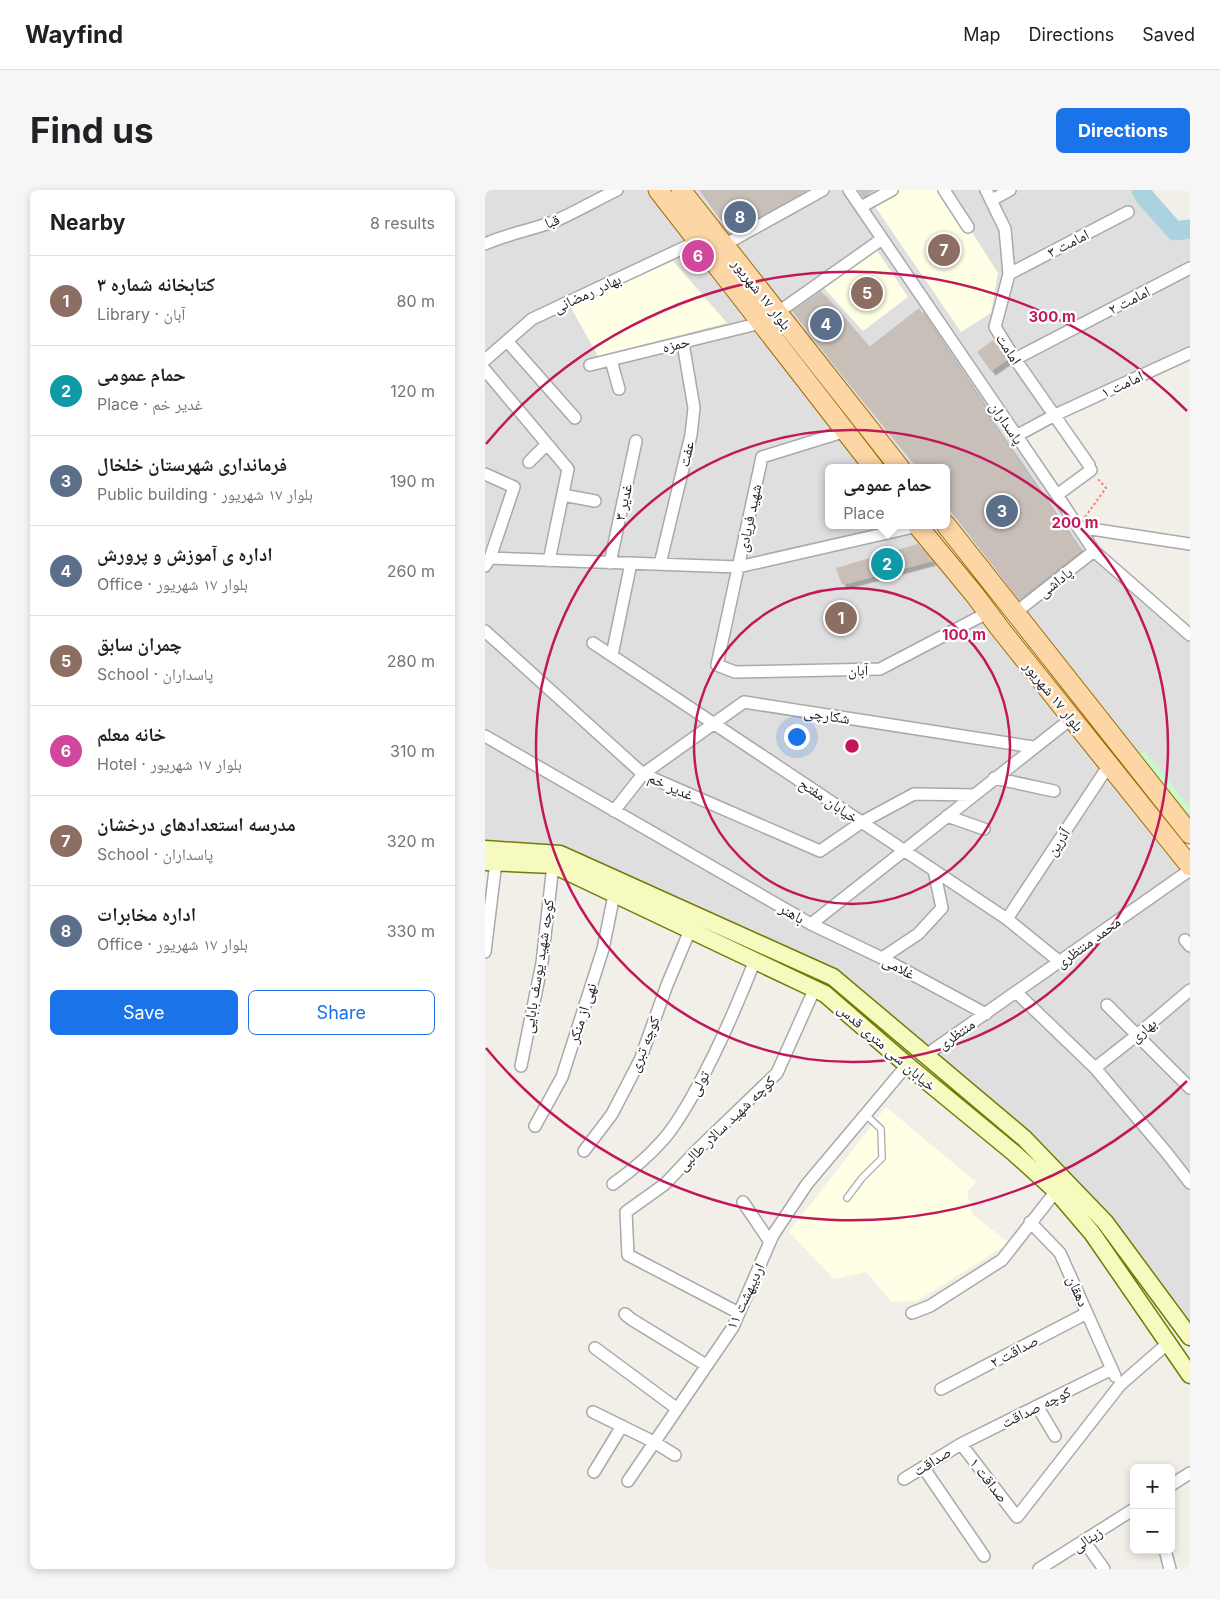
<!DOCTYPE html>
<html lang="en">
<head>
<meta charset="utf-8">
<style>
  body { margin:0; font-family:Inter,"Noto Naskh Arabic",sans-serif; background:#f6f6f6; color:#202124 }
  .controls { position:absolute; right:15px; bottom:15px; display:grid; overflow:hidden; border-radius:8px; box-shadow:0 2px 8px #0003 }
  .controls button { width:45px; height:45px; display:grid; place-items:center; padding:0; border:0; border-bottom:1px solid #e0e0e0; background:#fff; color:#202124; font:25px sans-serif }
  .you { position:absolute; left:311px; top:546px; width:18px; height:18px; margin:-12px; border:4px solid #fff; border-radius:50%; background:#1a73e8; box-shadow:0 0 0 8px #1a73e833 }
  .badge { display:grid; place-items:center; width:32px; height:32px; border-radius:50%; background:#1a73e8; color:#fff; font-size:16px; font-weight:700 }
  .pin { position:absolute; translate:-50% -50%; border:2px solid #fff; box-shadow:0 1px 5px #0006 }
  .popup { position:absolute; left:340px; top:274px; width:125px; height:65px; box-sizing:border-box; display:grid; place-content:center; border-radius:8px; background:#fff; filter:drop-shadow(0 1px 4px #0005); font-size:16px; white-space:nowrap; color:#757577 }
  .popup b { font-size:19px; color:#202124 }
  .popup::after { content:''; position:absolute; left:50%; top:100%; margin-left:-10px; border:10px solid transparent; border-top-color:#fff }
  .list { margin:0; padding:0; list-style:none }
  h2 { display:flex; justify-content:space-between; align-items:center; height:65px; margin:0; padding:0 20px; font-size:21px }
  h2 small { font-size:16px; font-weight:400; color:#757577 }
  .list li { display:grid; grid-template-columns:32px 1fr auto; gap:15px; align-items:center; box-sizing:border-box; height:90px; padding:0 20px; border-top:1px solid #e0e0e0 }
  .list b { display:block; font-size:19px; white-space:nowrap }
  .list p { margin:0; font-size:16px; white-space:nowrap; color:#757577 }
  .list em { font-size:16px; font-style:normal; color:#757577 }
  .actions { display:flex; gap:10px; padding:15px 20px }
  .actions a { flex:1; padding:11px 0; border:1px solid #1a73e8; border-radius:8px; text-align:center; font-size:18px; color:#1a73e8 }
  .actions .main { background:#1a73e8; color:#fff }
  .map { position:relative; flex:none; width:705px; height:1379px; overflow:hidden; border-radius:8px }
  header { display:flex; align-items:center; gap:30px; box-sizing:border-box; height:70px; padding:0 25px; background:#fff; border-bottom:1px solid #e0e0e0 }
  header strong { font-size:24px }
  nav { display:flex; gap:28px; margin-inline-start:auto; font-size:18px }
  .intro { display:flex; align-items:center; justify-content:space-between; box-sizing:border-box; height:120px; padding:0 30px }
  h1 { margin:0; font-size:35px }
  .button { padding:12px 22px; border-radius:8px; background:#1a73e8; color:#fff; font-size:18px; font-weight:700 }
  main { display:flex; gap:30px; padding:0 30px }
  aside { flex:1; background:#fff; border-radius:8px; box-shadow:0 2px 8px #0003 }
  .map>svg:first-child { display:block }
</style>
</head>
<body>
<header>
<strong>Wayfind</strong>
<nav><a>Map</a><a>Directions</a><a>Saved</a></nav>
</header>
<div class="intro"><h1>Find us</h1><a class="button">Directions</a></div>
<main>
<aside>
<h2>Nearby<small>8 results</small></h2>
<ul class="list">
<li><span class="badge" style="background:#8d6e63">1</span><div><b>کتابخانه شماره ۳</b><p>Library · آبان</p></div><em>80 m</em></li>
<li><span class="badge" style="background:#0f9aa8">2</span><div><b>حمام عمومی</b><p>Place · غدیر خم</p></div><em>120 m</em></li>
<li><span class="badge" style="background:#5c6f8a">3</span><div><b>فرمانداری شهرستان خلخال</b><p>Public building · بلوار ١٧ شهریور</p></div><em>190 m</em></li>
<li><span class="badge" style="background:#5c6f8a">4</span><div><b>اداره ی آموزش و پرورش</b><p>Office · بلوار ١٧ شهریور</p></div><em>260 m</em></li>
<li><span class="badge" style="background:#8d6e63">5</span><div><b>چمران سابق</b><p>School · پاسداران</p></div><em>280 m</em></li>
<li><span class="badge" style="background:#d1479c">6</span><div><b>خانه معلم</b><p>Hotel · بلوار ١٧ شهریور</p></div><em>310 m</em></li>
<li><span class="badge" style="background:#8d6e63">7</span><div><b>مدرسه استعدادهای درخشان</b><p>School · پاسداران</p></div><em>320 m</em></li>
<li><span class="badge" style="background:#5c6f8a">8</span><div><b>اداره مخابرات</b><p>Office · بلوار ١٧ شهریور</p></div><em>330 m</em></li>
</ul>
<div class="actions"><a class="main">Save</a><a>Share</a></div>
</aside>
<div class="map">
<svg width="705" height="1379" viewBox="0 0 705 1379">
  <defs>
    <filter id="shadow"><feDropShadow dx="4.5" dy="4.5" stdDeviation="0" flood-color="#0004"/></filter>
  </defs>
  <rect width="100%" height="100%" fill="#f2efe9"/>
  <path fill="#e0dfdf" d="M0,0H173L392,278H343V335H437L705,676V1146L699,1138L441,865L295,781L68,675L0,671Z
    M201,0H661L690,41L705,40V164L531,246L609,361L705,446V644L461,335V278H415Z"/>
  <path fill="#ffffe5" d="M414,0H460L513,83L506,123L476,142L389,15Z
    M391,59L423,107L378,141L339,98Z
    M188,71L242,133L113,166L85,116Z
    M401,917L491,992L482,1002L487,1024L524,1053L432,1111L407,1112L381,1082L349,1089L304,1042Z"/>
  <path fill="#c8facc" d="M660,561L705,618V621L700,625L654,565Z"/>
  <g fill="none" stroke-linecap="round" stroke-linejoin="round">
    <path stroke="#aad3df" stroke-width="19" d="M656,0L660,7L690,41L705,39"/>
  </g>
  <path fill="#c7bfb8" filter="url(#shadow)" d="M214,0H323L245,43Z
    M373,0H391L378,7Z
    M336,101L384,157L434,118L503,221L501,223L596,361L534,410L461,315V278H432L347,173L307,121Z
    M508,150L522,170L506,181L492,162Z
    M433,354L447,371L357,395L351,378Z"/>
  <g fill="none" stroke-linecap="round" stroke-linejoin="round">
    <g stroke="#a9a9a9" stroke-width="8">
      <path id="service" d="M362,1008L377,988L397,968L396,939L381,925"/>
    </g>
    <g stroke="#a9a9a9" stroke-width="14">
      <path id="minor" d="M364,0L572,305L609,361L705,445
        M459,0L483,37
        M501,0L520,39L524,84L510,137L530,169L604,275
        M507,10L525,0
        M376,17L407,0
        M0,54C22,44 47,40 70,31C91,22 111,10 132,0
        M239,55L338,0
        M524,84L643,22
        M292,123L397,49
        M22,151L90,228
        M530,169L705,78
        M0,170L47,129L213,51
        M126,170L134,199
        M105,175L276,133
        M0,180L83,279L64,371
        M361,241L277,267L232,475L250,482L395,479L502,423
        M531,246L570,225L705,163
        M44,272L62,254
        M0,284L29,297L5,368L0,376
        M78,305L110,311
        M572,305L606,280
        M593,337L705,354
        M5,368L253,377L433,336
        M125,373L151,251
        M175,374L206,245L209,218L198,153
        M530,423L609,361
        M0,441L158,584L335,661L377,632L429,604L489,605
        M108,453L522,729L575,772
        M127,465L146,373
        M0,546L326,734L397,768L501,824
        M509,588L569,601
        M129,621L158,584L259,512L548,557
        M462,626L499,639
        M522,729L624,575
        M326,734L587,528
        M700,750L705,756
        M0,762L11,672
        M397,768L433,744L457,718L449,680
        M532,803L610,878L681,962L705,993
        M622,815L705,898
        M441,865L705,680
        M36,876L57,773L68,675
        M610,878L652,845L705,800
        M50,936L77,887L118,759L129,705
        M99,961L127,924L155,870L182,795L205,740
        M128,994C146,981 163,967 177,951C190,937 200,919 209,903C233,860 252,816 270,770
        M258,1012L285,1052
        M545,1032L575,1063L630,1186
        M254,1123L143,1065L141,1022L180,994L211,961L292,883L330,798
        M427,1123L445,1116L517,1070L571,1001
        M140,1124L146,1129L221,1175
        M110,1158L191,1218
        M456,1199L602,1123
        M552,1216L570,1246
        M108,1222L169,1252L190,1265
        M476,1254L532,1327L635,1195L682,1154
        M438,1277L499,1366
        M109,1282L137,1236
        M419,1289L476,1254L627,1179
        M143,1291L248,1137L288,1045L322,994L422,875
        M686,1295L705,1283
        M599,1351L619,1379
        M680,1360L685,1379
        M554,1379L649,1319"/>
    </g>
    <g stroke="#707d05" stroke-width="19">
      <path id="secondary" d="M0,659L75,664L348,787L539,948L620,1032L705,1147
        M0,672L68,675L340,804L422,875L529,963L571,1001L607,1043L705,1185"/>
    </g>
    <g stroke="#a06b00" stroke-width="21">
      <path id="primary" d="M173,0L389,278
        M196,0L415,278
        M432,335L489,404L516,440L705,676
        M461,335L705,644"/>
    </g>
    <path stroke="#fa8072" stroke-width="2" stroke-dasharray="2.5 2.5" stroke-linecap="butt" d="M600,327L621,298L612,288"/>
    <use href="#service" stroke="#fff" stroke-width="5.5"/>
    <use href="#minor" stroke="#fff" stroke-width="11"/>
    <use href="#secondary" stroke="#f7fabf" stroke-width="16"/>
    <use href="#primary" stroke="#fcd6a4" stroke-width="19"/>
  </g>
  <g fill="none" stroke="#c2185b" stroke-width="2.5">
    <circle cx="367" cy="556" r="158"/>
    <circle cx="367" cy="556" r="316"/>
    <path d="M702 891A474 474 0 0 1 1 858M1 254A474 474 0 0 1 702 221"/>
  </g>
  <g text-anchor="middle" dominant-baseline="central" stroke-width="4.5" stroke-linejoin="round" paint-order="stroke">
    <g font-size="15" fill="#222" stroke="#fff">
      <text transform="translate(67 31) rotate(-22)">قبا</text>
      <text transform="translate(583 53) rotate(-27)">امامت ۳</text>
      <text transform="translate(102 103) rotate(-25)">بهادر رمضانی</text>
      <text transform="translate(277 104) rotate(52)">بلوار ١٧ شهریور</text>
      <text transform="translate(644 110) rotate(-27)">امامت ۲</text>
      <text transform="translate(191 154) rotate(-14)">حمزه</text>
      <text transform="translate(524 159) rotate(57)">امامت</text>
      <text transform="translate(637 194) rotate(-25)">امامت ۱</text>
      <text transform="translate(522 233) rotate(56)">پاسداران</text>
      <text transform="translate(201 264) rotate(-77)">عفت</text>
      <text transform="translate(138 312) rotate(-78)">غدیر ۳</text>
      <text transform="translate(264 328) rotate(-78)">شهید فریادی</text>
      <text transform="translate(570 392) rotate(-38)">پاداشی</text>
      <text transform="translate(373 480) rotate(-1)">آبان</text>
      <text transform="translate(569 506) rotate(51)">بلوار ١٧ شهریور</text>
      <text transform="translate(342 525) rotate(9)">شکارچی</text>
      <text transform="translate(186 596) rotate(24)">غدیر خم</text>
      <text transform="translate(344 610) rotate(34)">خیابان مفتح</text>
      <text transform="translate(573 652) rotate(-56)">آذرین</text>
      <text transform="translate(307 723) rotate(30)">باهنر</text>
      <text transform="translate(603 752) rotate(-36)">محمد منتظری</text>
      <text transform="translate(53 776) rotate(-81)">کوچه شهید یوسف بابایی</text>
      <text transform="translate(414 777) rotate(28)">غلامی</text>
      <text transform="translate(97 823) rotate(-72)">نهی از منکر</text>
      <text transform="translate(658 840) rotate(-39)">بهاری</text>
      <text transform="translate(471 844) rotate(-35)">منتظری</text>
      <text transform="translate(159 854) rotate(-68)">کوچه تبری</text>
      <text transform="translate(402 857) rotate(41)">خیابان سی متری قدس</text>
      <text transform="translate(214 893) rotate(-61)">تولی</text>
      <text transform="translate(241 933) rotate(-44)">کوچه شهید سالار طالبی</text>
      <text transform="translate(593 1101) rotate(66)">دهقان</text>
      <text transform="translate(260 1106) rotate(-65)">۱۱ اردیبهشت</text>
      <text transform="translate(529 1161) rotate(-28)">صداقت ۲</text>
      <text transform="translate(551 1217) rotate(-26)">کوچه صداقت</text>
      <text transform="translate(447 1271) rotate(-32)">صداقت</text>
      <text transform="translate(504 1290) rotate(52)">صداقت ۱</text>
      <text transform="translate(602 1349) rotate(-33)">زینالی</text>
    </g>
  </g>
  <circle cx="367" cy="556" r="8" fill="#c2185b" stroke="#fff" stroke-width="2.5"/>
  <g font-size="15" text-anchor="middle" font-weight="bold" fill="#c2185b" stroke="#fff" stroke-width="4.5" stroke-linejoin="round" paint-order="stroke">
    <text x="567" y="132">300 m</text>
    <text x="590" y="338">200 m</text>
    <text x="479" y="450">100 m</text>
  </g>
</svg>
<div class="controls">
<button>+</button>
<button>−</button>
</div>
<div class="you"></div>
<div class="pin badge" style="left:356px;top:428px;background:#8d6e63">1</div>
<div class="pin badge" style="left:402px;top:374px;background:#0f9aa8">2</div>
<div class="popup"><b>حمام عمومی</b>Place</div>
<div class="pin badge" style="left:517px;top:321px;background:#5c6f8a">3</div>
<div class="pin badge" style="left:341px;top:134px;background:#5c6f8a">4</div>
<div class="pin badge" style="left:382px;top:103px;background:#8d6e63">5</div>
<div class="pin badge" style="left:213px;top:66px;background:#d1479c">6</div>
<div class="pin badge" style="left:459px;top:60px;background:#8d6e63">7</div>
<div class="pin badge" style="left:255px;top:27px;background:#5c6f8a">8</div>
</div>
</main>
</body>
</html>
